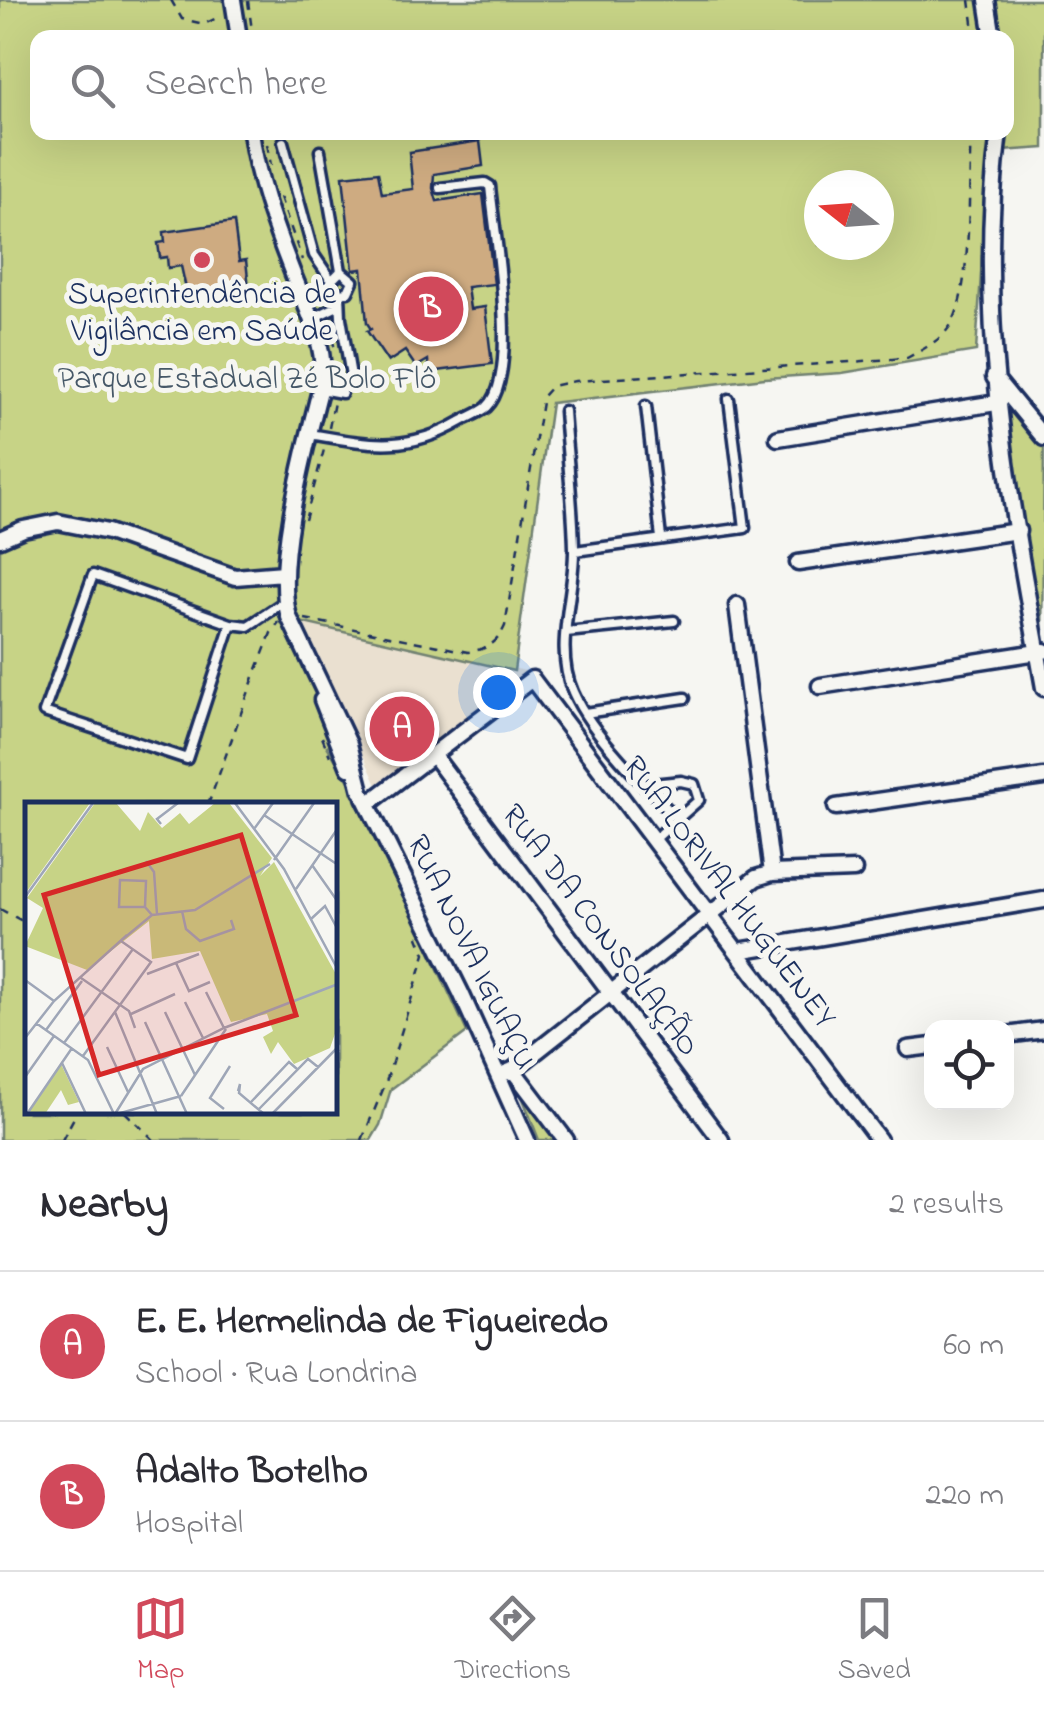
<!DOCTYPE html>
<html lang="en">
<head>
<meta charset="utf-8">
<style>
  body { margin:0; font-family:"Indie Flower",sans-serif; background:#f2f2f3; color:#2b2b33 }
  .controls { position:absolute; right:30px; bottom:30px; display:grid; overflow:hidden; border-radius:20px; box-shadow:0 10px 40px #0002 }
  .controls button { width:90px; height:90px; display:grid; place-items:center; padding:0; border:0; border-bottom:2px solid #e1e1e2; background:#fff; color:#2b2b33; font:50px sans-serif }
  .compass { position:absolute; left:804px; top:170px; width:90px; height:90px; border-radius:50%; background:#fff; box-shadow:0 10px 40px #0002; rotate:287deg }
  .you { position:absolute; left:498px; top:692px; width:35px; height:35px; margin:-25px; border:8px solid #fff; border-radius:50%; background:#1a73e8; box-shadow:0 0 0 15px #1a73e833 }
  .badge { display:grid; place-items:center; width:65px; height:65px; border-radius:50%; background:#d1495b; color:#fff; font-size:32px; font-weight:700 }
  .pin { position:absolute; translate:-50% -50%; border:5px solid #fff; box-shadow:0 2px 10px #0006 }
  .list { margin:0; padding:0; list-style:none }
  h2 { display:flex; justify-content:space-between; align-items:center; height:130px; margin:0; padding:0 40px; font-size:42px }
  h2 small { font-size:32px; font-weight:400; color:#7c7c81 }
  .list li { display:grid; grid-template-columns:65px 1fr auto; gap:30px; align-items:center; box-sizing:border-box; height:150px; padding:0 40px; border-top:2px solid #e1e1e2 }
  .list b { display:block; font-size:38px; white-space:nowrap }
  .list p { margin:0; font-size:32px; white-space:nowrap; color:#7c7c81 }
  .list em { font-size:32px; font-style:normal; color:#7c7c81 }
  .icon { flex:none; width:55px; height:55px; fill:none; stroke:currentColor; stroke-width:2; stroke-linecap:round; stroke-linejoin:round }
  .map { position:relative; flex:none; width:1044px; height:1140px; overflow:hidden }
  .search { position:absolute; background:#fff; box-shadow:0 10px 40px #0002; left:30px; right:30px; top:30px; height:110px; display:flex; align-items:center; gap:25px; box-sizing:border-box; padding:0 35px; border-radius:20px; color:#7c7c81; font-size:38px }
  .sheet { height:430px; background:#fff }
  nav { display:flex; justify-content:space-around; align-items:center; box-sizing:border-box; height:140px; border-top:2px solid #e1e1e2; background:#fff; font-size:28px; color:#7c7c81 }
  nav a { display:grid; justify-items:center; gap:5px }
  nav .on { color:#d1495b }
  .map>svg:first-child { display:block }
</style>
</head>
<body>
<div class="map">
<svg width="1044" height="1140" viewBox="0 0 1044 1140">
  <rect width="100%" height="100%" fill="#f6f6f2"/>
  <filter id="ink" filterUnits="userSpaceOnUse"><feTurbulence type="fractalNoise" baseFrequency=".01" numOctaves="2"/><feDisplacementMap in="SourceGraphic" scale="20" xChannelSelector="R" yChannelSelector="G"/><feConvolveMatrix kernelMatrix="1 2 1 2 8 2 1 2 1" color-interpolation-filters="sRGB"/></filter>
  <g filter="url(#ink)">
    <path fill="#eae0d0" d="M300,621L530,672L378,787Z"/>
    <path fill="#c7d386" stroke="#718172" stroke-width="2.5" fill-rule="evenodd" d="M0,0H1044V148L989,152L976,351L842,373L765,378L551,403L514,671L300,622L351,735L327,746L357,794L467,1032L391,1089L380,1125L371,1140H0ZM38,38H1006V132H38ZM819,185H879V245H819ZM28,805H335V1112H28Z
      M1000,395L1044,447L1042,642Z
      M518,1086L559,1140H539Z"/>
    <path fill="#ceab81" stroke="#1b2f5e" stroke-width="2.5" d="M480,141L483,166L434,174L433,188L437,201L483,194L494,284L467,287L470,309L485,307L492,364L429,372L428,360L416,367L405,351L388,362L367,331L371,329L367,323L362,269L353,270L343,176L378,172L382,193L413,189L409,152Z
      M234,222L239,261L246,260L249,288L188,298L181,266L168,268L167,257L160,258L158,243L165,242L164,232Z"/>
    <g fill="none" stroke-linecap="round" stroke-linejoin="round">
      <g stroke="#1b2f5e" stroke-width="15">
        <path id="service" d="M283,142L314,255L331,280
          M320,151L341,271L353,281L348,292L336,293L330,282L341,271
          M340,294L341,318L352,382
          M304,299L331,285
          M311,319L340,305
          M320,389L342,393
          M646,406L661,538
          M564,411C567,456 573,502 574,548C575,593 553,648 573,692C592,735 645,787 679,820
          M310,434C368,444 407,453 460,422C468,417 480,413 487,407C521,375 494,231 490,186L485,183L440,188
          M575,551L745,528L729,399
          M231,624L187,759L44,712L93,575L231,624L248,626L284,602
          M566,632L674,621
          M585,713L685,698
          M643,785L681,781L694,784L699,800L654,840"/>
      </g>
      <g stroke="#1b2f5e" stroke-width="21">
        <path id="minor" d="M233,0L239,38
          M987,0L993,38
          M251,132C257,179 274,225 291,269C304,304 327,343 322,382C308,439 273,562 289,617L349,744L361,791
          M999,132C974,321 1011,503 1044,688
          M994,377L1044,438
          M778,438L996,403
          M0,539L23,529L58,522L108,532L235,577L284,573
          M798,563L1018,531
          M737,605L772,873
          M820,686L1044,651
          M322,700L349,768
          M433,755L721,1140
          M364,797L461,993L527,1140
          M368,804L532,679L879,1140
          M836,807L1044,777
          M738,951L1044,900
          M1006,1035L1044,1030
          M908,1049L932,1046
          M513,1070L566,1140
          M500,1075L513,1070L756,878L772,873L854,870"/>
      </g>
      <path stroke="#1b2f5e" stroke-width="2.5" stroke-dasharray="8 8" stroke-linecap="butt" d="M171,0L182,19L204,24L221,16
        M970,0L975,38
        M248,1L253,38
        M267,144L271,165
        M280,197L302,260
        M328,323L335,349
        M329,428L334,402
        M305,520L325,446
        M305,619L468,652C487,649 497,644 505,626L543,396L552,386L575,381L907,358C925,348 945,339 954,319C972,278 968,181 971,132
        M322,737L330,756
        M208,805L254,677L271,633L279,622
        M0,909L28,924
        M125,1112L154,1140
        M62,1140L77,1112
        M362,1140L386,1082L425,954L417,934"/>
      <use href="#service" stroke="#f6f6f2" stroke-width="8"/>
      <use href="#minor" stroke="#f6f6f2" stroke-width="14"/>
    </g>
  </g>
  <circle fill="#d1495b" stroke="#f6f6f2" stroke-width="4" cx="202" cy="260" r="10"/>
  <g text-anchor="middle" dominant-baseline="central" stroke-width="10" stroke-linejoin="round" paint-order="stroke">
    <g font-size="32" fill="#1b2f5e" stroke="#f6f6f2">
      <text x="202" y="295">Superintendência de<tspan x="202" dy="37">Vigilância em Saúde</tspan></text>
    </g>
    <g font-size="32" fill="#465868" stroke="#f6f6f2">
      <text x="247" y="380">Parque Estadual Zé Bolo Flô</text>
    </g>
    <g font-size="32" fill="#1b2f5e" stroke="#f6f6f2">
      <text transform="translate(728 893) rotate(53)">RUA LORIVAL HUGUENEY</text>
      <text transform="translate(599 931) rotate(53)">RUA DA CONSOLAÇÃO</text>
      <text transform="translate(470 953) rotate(64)">RUA NOVA IGUAÇU</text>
    </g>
  </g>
  <g transform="translate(25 802)">
    <rect width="312" height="312" fill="#f6f6f2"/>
    <path d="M0,1H65L0,92ZM70,1H91L115,29L123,10L137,26L155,11L164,22L190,1H204L247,56L235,74L249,60L312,174V226L305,246L269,262L253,240L246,252L238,235L248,229L242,212L206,220L175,149L127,157L124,119L62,168L0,144L18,106L2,96ZM36,262L54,300L43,303L36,288L20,312H2Z" fill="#c7d386"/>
    <path fill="none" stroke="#9ea6b7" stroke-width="2.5" d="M210,1L259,67L313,168M239,13L313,63M136,22L132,17L153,1M229,27L248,1M249,58L289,1M121,59L129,70L132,112M287,63L313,100M271,87L313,26M0,95L68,1M120,105H94L95,78L121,79L120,105L127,113M157,109L161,127L175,139L209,127L206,118M286,117L300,104L313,128M98,137L127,113L170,108L245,62M151,161L164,189L185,180M122,172L174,152M56,176L104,209L110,226M0,178L29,199M181,190L199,226M160,200L178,236M90,210L132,312M140,210L170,273M106,212L150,192M120,220L162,312M11,221L63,258L89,312M21,228L57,179M0,236L29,199L102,133M39,241L108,147M82,245L103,290M58,254L126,160L96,139M37,261L61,312M0,275L29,234M213,289L215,282L214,291L239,312M156,294L201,227M226,300L264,260L272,267M199,307L185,296L205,264M234,307L283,257L293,265M2,312L47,246M90,312L118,267L199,226L313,182M92,312L156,294M247,312L313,245"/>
    <path fill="#d62828" fill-opacity="0.15" stroke="#d62828" stroke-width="5" d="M216,33L271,213L74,273L19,93Z"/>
    <rect width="312" height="312" fill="none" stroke="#1b2f5e" stroke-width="5"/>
  </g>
</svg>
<div class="controls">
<button><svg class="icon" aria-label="locate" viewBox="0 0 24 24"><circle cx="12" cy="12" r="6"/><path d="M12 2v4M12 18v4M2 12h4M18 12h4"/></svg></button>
</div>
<svg class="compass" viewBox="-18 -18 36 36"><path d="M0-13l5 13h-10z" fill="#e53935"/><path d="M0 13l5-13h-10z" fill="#7c7c81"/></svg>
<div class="you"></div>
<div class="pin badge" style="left:402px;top:729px">A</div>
<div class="pin badge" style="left:431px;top:309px">B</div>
<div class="search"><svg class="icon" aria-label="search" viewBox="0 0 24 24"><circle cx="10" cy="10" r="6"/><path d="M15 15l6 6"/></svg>Search here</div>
</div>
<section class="sheet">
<h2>Nearby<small>2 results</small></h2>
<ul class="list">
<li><span class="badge">A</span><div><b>E. E. Hermelinda de Figueiredo</b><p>School · Rua Londrina</p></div><em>60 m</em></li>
<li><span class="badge">B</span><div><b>Adalto Botelho</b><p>Hospital</p></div><em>220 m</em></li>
</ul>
</section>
<nav>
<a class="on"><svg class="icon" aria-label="map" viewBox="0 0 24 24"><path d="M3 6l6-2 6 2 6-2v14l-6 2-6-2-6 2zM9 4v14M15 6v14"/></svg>Map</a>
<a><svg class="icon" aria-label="directions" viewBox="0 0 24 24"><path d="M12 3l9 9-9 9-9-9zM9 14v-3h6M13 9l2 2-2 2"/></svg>Directions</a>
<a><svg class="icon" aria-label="saved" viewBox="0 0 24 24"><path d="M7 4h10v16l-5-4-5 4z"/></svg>Saved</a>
</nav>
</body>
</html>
